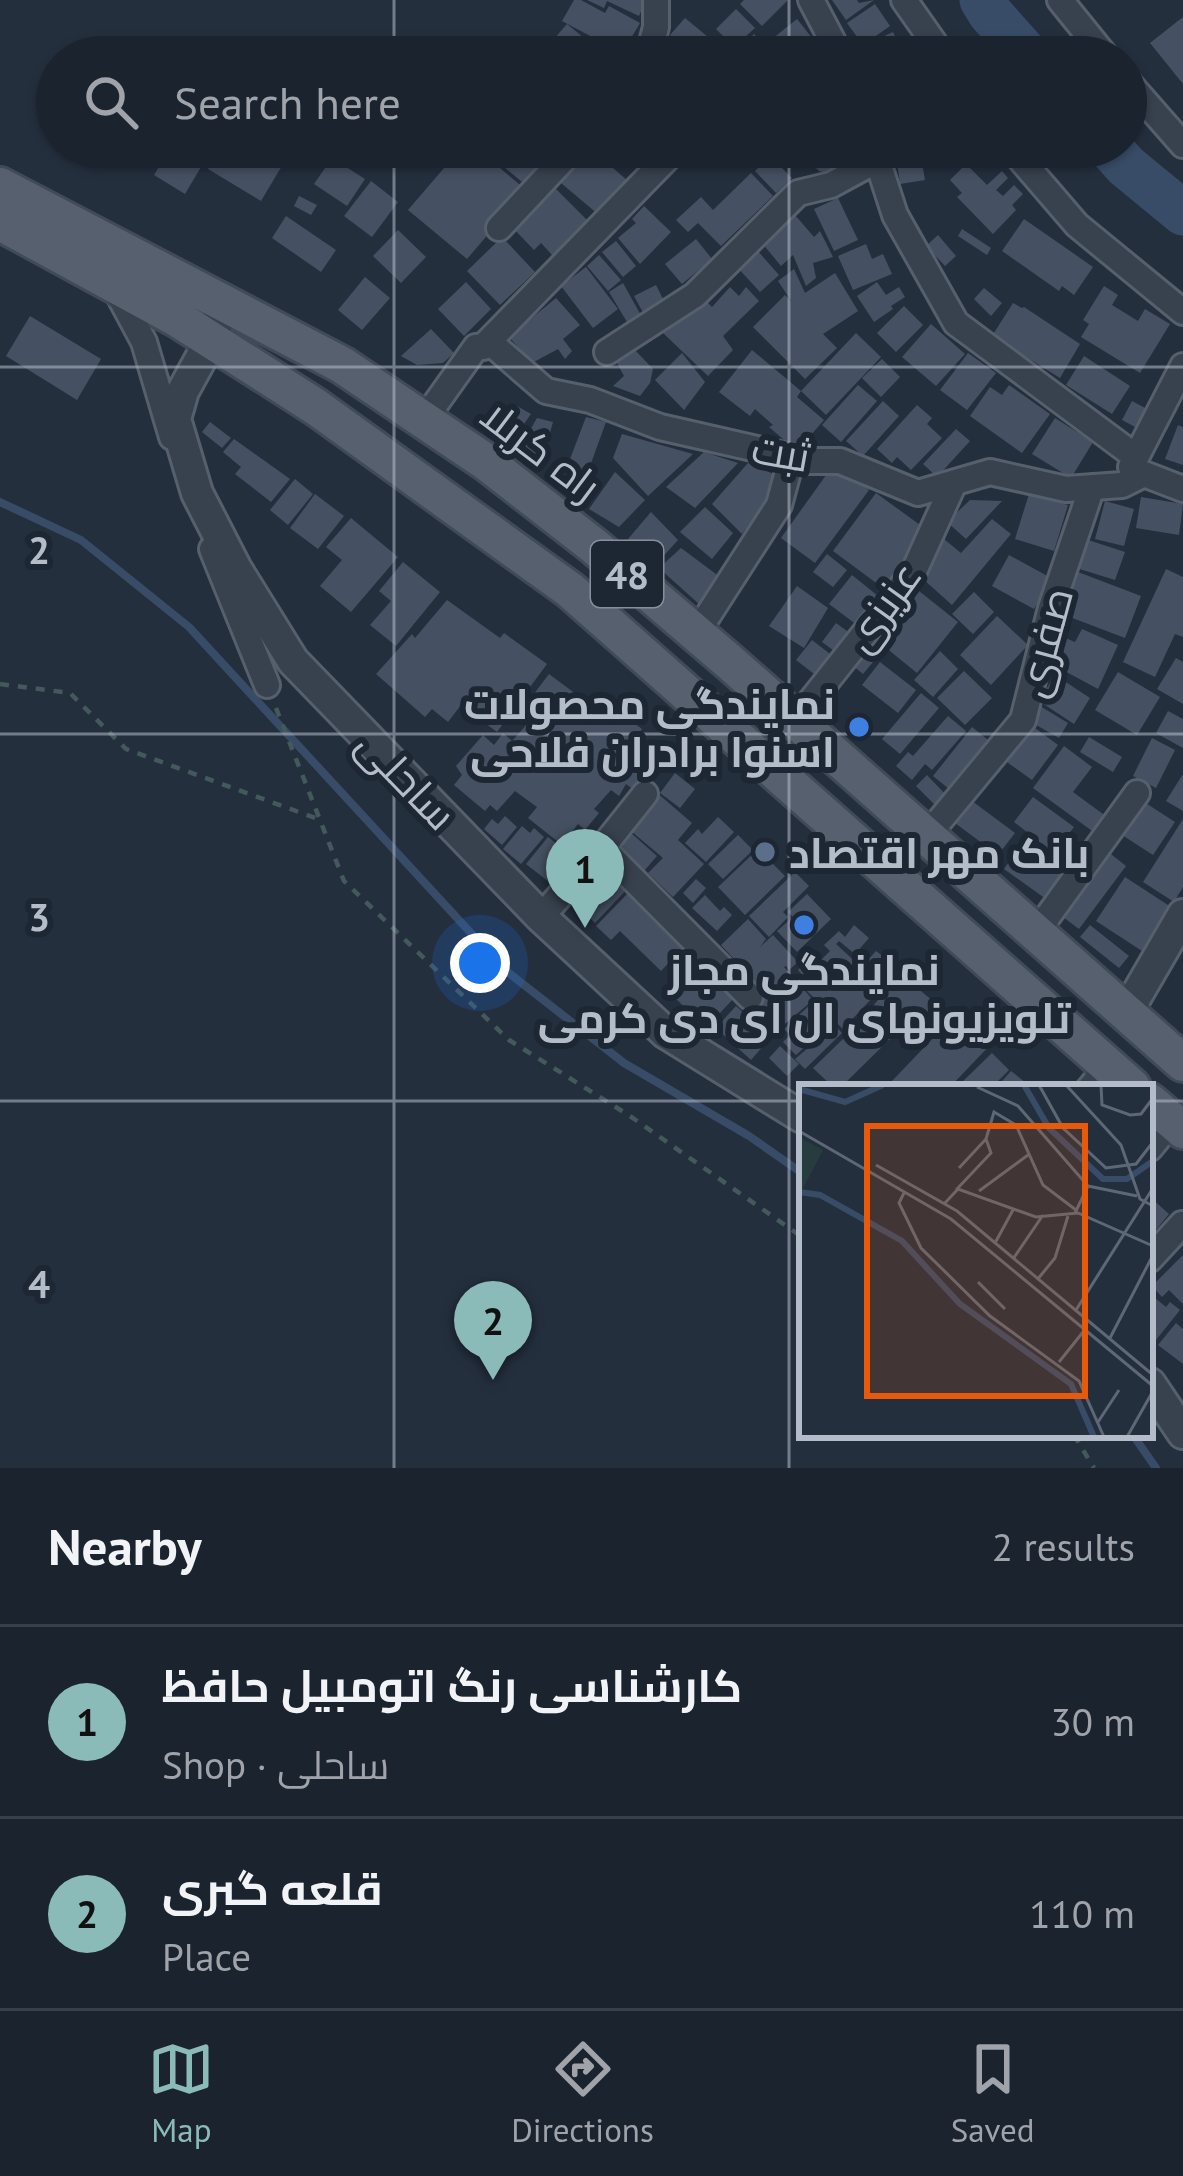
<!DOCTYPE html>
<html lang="en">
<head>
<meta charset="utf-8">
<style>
  body { margin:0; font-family:"PT Sans",Cairo,sans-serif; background:#242b36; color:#f1f3f6 }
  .you { position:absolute; left:480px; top:963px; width:42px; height:42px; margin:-30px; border:9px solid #fff; border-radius:50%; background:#1a73e8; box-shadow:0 0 0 18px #1a73e833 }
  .badge { display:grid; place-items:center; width:78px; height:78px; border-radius:50%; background:#8bbbb9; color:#111; font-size:39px; font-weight:700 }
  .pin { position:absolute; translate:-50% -99px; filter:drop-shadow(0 3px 6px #0008) }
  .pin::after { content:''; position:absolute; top:63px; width:42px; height:36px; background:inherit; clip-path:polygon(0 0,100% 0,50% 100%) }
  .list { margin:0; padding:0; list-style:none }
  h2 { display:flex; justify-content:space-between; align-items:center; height:156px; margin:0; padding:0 48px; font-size:51px }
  h2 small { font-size:39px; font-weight:400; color:#a0a4aa }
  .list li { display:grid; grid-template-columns:78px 1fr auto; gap:36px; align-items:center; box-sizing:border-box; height:192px; padding:0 48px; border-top:3px solid #39404a }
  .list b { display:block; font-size:45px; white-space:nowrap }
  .list p { margin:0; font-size:39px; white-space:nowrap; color:#a0a4aa }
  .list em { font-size:39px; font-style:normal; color:#a0a4aa }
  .icon { flex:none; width:66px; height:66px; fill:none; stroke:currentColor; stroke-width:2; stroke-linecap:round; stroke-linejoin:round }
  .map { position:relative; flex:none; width:1183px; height:1468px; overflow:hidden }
  .search { position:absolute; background:#1b232e; box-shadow:0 3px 9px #0004; left:36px; right:36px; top:36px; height:132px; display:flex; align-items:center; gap:30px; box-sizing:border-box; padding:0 42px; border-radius:66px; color:#a0a4aa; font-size:45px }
  .sheet { height:540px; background:#1b232e }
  nav { display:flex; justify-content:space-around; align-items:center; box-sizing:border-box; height:168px; border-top:3px solid #39404a; background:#1b232e; font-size:33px; color:#a0a4aa }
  nav a { display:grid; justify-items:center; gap:6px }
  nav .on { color:#8bbbb9 }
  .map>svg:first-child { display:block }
</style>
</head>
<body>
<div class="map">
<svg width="1183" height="1468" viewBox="0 0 1183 1468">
  <rect width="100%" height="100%" fill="#242f3e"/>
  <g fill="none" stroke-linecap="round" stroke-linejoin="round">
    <path stroke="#394c67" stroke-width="8" d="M0,502L81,540L189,627L505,970L624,1063L749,1136L802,1173
      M1133,1435L1156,1468"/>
    <path stroke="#394c67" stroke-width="45" d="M982,0L990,13L1029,57
      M1109,147L1126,166L1183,213"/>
  </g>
  <path fill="#455162" d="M574,0H581L605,13L609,6L640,23L624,50L611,42L609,46L562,21Z
    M587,0H646L639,16L607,1L604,8Z
    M744,0H788L762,26L740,4Z
    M832,0H857L859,3L874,0L846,20Z
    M875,4L890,26L863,45L847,23Z
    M736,9L755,28L734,47L716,29Z
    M1183,17V84L1150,43Z
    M685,18L725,51L720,57H695L670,35Z
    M797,19L820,48L809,57H778L767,43Z
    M567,24L607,57H559L547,47Z
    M893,32L903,53L894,57H880L873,41Z
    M754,34L773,52L768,57H732Z
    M171,147H179L204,162L185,194L154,175Z
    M221,147H288L292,149L261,201L208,169Z
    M462,147H475L526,190L467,259L408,210Z
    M480,147H562L528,187Z
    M612,147H651L633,168Z
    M785,147H840L855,161L833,174L819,171L797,149L793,154Z
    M591,149L628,181L599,215L561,183Z
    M920,151L925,180L900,184L896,155Z
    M770,156L792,178L776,193L755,171Z
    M332,158L365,179L347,206L314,184Z
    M966,164L987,185L1002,171L1008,178L996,190L1003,196L1014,185L1023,194L1012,205L1016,210L993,234L957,197L962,193L950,180Z
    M751,173L773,196L721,246L698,223L688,232L676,220L701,197L713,210Z
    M371,181L398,202L372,237L344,216Z
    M555,188L589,222L553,256L541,243L534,250L513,228Z
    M299,196L317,205L311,215L294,206Z
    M838,198L858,240L834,251L814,209Z
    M644,206L671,232L640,264L618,238L636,223L632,219Z
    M795,215L814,237L820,231L833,257L813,263L816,278L806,286L793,255L781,266L762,243Z
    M286,216L336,250L321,272L272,238Z
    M1024,219L1093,267L1074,295L1062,286L1059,291L1002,251Z
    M962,229L991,248L987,255L958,236Z
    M398,230L426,257L401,283L373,256Z
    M938,235L956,256L945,266L926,246Z
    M502,237L535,272L500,305L467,271Z
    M696,239L712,259L682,284L665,264Z
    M616,241L636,266L623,277L602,252Z
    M866,244L872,259L883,254L892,274L853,290L838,256Z
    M756,249L779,275L760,292L736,266Z
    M599,255L621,280L608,291L587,266Z
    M586,267L618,309L593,328L561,286Z
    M794,269L805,293L835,273L858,311L823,334L837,348L805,379L753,327L785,295L792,302L778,281Z
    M365,277L390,298L362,330L338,310Z
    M466,282L491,309L464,336L438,309Z
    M877,282L886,295L899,287L905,297L891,306L893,309L874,322L857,296Z
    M623,283L643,319L630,327L609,292Z
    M656,285L667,307L646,318L634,296Z
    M1104,286L1118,295L1112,305L1138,321L1145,309L1170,324L1140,373L1081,337L1089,324L1083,320Z
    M730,287L739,296L746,287L759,301L723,336L733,350L708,376L662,332L705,300L712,307Z
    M984,288L1002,303L991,316L974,299Z
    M556,298L580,325L563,339L572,351L565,359L558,349L532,363L509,337Z
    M1013,303L1022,308L1024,307L1080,344L1060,378L992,336Z
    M904,306L923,325L896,352L877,333Z
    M30,316L101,359L77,400L6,356Z
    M931,324L965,354L936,386L902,357Z
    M431,329L454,353L443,363L417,365L401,356Z
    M856,333L881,357L826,415L801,391Z
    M635,350L653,369L650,383L640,396L613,386L624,376L616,361Z
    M752,350L801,391L797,397L824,420L797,451L769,427L773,425L755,409L750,416L719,392Z
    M682,353L705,382L684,410L655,380Z
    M968,353L996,373L967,410L940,390Z
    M1084,356L1130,386L1112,414L1066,385Z
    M882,359L900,377L881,397L862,378Z
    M858,385L877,401L841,442L822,425Z
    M1009,385L1050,414L1022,453L970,416L990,387L1002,395Z
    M883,401L899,416L863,456L846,441Z
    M1132,401L1147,409L1137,428L1122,420Z
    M917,405L932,418L927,424L942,438L911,470L897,457L892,463L877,449Z
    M517,406L531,414L514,438L498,426Z
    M586,417L606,422L586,477L567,467Z
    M537,418L553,422L542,460L520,448Z
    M1055,418L1093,442L1071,478L1032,454Z
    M210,422L231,438L222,448L202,432Z
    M1178,425L1183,427V465L1165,459Z
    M956,429L970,441L937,477L923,464Z
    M622,434L693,454L648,496L613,458Z
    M234,439L290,479L271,502L235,474L241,467L223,452Z
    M704,452L738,463L695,508L666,487Z
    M748,463L778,476L768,499L742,534L712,504Z
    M834,464L869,490L815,563L781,538Z
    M615,472L645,500L619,527L589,509Z
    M295,479L313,494L288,525L270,510Z
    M876,493L927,530L883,588L833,551Z
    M315,494L344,516L318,549L290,528Z
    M1029,494L1068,505L1054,551L1015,539Z
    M1141,497L1183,504L1179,535L1136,528Z
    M970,500L1002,501L966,539L947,522Z
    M1105,501L1134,509L1124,546L1095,539Z
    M705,507L733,533L712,559L680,532Z
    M651,512L678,540L659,561L628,539Z
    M351,518L398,557L351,612L320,586L342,560L326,547Z
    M992,519L1011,534L952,605L922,578L929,569L939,535L961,553Z
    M1082,538L1125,552L1115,580L1073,567Z
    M681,548L720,577L699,604L659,568Z
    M827,554L847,570L833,587L813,572Z
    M1009,555L1051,578L1034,609L992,586Z
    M403,562L440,592L396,646L370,625L391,601L379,591Z
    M1166,569L1183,577V637L1175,634L1155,677L1123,662Z
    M1078,572L1141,596L1125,638L1062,614Z
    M852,575L883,600L861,628L829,604Z
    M797,586L828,608L804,648L769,626Z
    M914,587L958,622L917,673L874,638Z
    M974,592L994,612L973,634L952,614Z
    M447,600L500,638L504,633L547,664L497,732L461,705L448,722L432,709L425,717L376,674L412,634L415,638Z
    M997,616L1028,645L991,685L960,655Z
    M836,623L851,634L837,653L822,642Z
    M1082,629L1118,645L1098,689L1059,668L1058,635L1075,642Z
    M812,640L834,657L818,677L796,660Z
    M867,646L878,656L863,674L851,664Z
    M940,651L958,669L933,697L914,680Z
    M1176,658L1183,662V704L1157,689Z
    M880,662L916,690L898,713L862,685Z
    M964,671L992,698L965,725L937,698Z
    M1118,672L1160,697L1137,735L1095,710Z
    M549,674L612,721L619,712L642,729L633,741L659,762L637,792L626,784L619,796L611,790L594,809L599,813L585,830L578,824L562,845L528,818L537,807L515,791L497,811L490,805L485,811L454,785L462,775L456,766L483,735L494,745L503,733L512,741L528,723L518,715Z
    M1055,675L1090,698L1074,724L1039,701Z
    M921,693L939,708L900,754L882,739Z
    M1040,706L1068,723L1059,738L1031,722Z
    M1168,711L1183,719V748L1156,733Z
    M948,716L966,731L932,770L925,764L912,780L896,766L908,752L913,756Z
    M1031,725L1058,745L1032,780L1004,760Z
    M972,727L993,744L954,793L933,776Z
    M1089,737L1122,757L1113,772L1080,752Z
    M1152,738L1175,750L1156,788L1133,776Z
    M1064,746L1092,767L1073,792L1107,817L1095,833L1033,788Z
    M675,773L695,789L680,808L660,793Z
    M1183,774V811L1166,801Z
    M927,775L946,795L935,805L916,786Z
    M656,792L692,823L678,840L704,864L673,897L648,873L663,858L631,831L658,800L653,796Z
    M1033,797L1074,827L1054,853L1014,822Z
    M1141,800L1175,822L1153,855L1119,833Z
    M972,801L1015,833L998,855L955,823Z
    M505,816L517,827L502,845L484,829L492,819L498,824Z
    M718,817L734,832L706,862L685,843L698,829L702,834Z
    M1183,819V887L1174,902L1143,882Z
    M522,826L530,833L534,828L544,837L521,864L503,849Z
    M631,833L657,856L644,871L618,847Z
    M738,835L753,850L723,879L708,864Z
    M548,837L576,859L554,886L526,864Z
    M1025,841L1067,871L1046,899L1004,869Z
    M758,849L785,876L745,915L718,887Z
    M1107,851L1126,866L1079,929L1059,914Z
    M613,871L629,887L595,923L568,898L594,872L603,881Z
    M795,872L809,886L783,912L788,917L769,937L749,916Z
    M1125,877L1171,907L1142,951L1096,921Z
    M696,879L706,888L693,903L683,893Z
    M629,892L685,946L661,971L620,931L611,940L596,926Z
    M807,894L831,919L797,952L777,931L793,917L788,912Z
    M705,895L720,911L724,907L732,915L717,931L692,908Z
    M748,919L766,939L760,947L773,935L798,962L789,970L786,966L784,967L813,1000L773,1034L760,1020L765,1015L756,1004L775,988L769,981L761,988L721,945Z
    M854,925L869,938L855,954L839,941L836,944L861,967L853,975L875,995L843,1029L822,1009L833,997L822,1006L799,983L804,977L798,970L809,959L815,966L830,951L824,945L839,931L845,937Z
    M1090,925L1129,956L1119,968L1080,937Z
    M876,951L884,957L868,976L860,969Z
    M700,966L734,998L706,1028L672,995Z
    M900,974L944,1010L916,1044L872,1007Z
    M812,1003L842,1033L805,1069L795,1059L808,1048L806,1046L796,1055L783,1042L790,1035L784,1029Z
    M736,1006L771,1037L751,1060L716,1028Z
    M960,1010L993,1042L950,1087H895L891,1082Z
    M871,1012L894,1035L841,1087H833L813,1068Z
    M780,1046L799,1064L787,1076L769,1058Z
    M992,1053L1009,1070L992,1087H957Z
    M1011,1071L1031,1087H997Z
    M1150,1197L1169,1214L1150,1237Z
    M1183,1255V1304L1169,1290L1162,1297L1152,1286Z
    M1150,1294L1166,1307L1170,1302L1180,1310L1156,1340L1150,1335Z
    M1176,1323L1183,1329V1364L1158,1345Z"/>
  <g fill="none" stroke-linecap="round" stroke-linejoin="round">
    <g stroke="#565f6c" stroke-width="18">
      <path id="service" d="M1083,1087L1102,1064"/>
    </g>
    <g stroke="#565f6c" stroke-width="30">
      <path id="minor" d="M811,0L841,57
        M904,0L944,57
        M1060,0L1106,57
        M648,57L656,27V0
        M1126,80L1183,145
        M873,147L895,215L956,323L1136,457
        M1010,147L1077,225L1183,312
        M499,228L575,147
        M114,286L144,342L172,437
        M483,347L676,149L675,147
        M607,352L695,295L798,193L831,185L877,160
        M424,420L476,347L493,345L546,391L590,400L660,427L810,461H840L918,493L990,472L1066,489L1122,485L1144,474L1183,489
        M1131,467L1183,366
        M212,549L267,685
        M696,634L779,505L792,457
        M795,721L914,571L954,483
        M926,837L1023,720L1051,608L1092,487
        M602,848L750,997
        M541,917L602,848L645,794
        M1035,934L1137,793
        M1150,1148L1172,1121
        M1150,1259L1182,1224"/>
    </g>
    <g stroke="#565f6c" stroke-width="36">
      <path id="tertiary" d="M218,320L211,340L183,391L175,419L197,493L236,569L293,661L541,917L666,1033L802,1117
        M1125,1015L1183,915
        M1150,1384L1183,1433"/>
    </g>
    <g stroke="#414a57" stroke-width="42">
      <path id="primary" d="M0,186L342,365L486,462L594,546L733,665L1183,1063
        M0,222L178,319L316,407L570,590L1132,1087
        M1150,1102L1183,1130"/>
    </g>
    <path stroke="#44595c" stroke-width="4.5" stroke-dasharray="9 9" stroke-linecap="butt" d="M0,684L70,693L126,749L318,819
      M276,708L344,881L509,1040L630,1116L802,1237
      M1074,1435L1094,1468"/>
    <use href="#service" stroke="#38414e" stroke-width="12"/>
    <use href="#minor" stroke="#38414e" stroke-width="24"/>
    <use href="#tertiary" stroke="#38414e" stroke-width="30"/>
    <use href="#primary" stroke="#56606e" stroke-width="36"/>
  </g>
  <path fill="none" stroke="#b4bcc9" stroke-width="3" stroke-opacity="0.55" d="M394,0V57M789,0V57M394,147V1468M789,147V1468M0,367H1183M0,734H1183M0,1101H802M1150,1101H1183"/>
  <g fill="#3f7fe0" stroke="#1d2633" stroke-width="4.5">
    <circle cx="859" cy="727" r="12"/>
    <circle cx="804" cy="925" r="12"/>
  </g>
  <circle fill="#5c6f8a" stroke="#1d2633" stroke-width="4.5" cx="765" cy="852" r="12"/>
  <g text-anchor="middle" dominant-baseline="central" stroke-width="12" stroke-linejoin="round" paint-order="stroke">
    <rect fill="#1d2633" stroke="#878f9c" stroke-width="3" x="591" y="541" width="72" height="66" rx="9"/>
    <g font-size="39" font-weight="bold" fill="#b4bcc9">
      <text x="627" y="574">48</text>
    </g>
    <g font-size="42" fill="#b4bcc9" stroke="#1d2633">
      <text transform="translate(541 450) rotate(37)">راه کربلا</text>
      <text transform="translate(781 452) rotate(10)">ثبت</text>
      <text transform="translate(882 606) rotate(-54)">عزیزی</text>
      <text transform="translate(1044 642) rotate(-75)">صفری</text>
      <text transform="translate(407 779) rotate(46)">ساحلی</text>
    </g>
    <g font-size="42" font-weight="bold" fill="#b4bcc9" stroke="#1d2633" text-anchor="end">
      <text x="835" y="703">نمایندگی محصولات<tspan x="835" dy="48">اسنوا برادران فلاحی</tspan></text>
      <text x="789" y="852" text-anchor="start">بانک مهر اقتصاد</text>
      <text x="804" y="969" text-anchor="middle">نمایندگی مجاز<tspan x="804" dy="48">تلویزیونهای ال ای دی کرمی</tspan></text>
    </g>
  </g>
  <g transform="translate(799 1084)">
    <rect width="354" height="354" fill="#242f3e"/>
    <path d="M0,53L24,66L3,106H0Z" fill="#263c3f"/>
    <path fill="none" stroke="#394c67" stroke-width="6" d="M225,1L250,44L304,95H328L354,77M0,5L46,18L84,1M0,108L21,111L103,157L161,220L272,300L295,353"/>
    <path fill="none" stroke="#5e6776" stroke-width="3" d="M240,1L264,44L307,84L337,80L354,58M267,1L322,61L341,115L354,122M302,1L303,21L331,31L342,30L354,14M178,3L219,22L289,102M0,47L152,135L354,302M77,81L158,127L354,291M160,84L187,55M157,106L192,69L187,55L195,28L217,41L244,101L277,126M106,107L100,119L122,164L191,232L280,297L305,353M180,107L229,71M146,119L159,105L237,133L279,129L354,162M276,129L289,102L338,112M196,159L214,126M214,175L244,131M238,196L256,174L269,132M179,198L206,225M277,226L354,104M311,254L354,171M260,278L284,248M299,338L320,306M328,353L354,307"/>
    <path fill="#e8590c" fill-opacity="0.15" stroke="#e8590c" stroke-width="6" d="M68,42H286V312H68Z"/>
    <rect width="354" height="354" fill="none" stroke="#b4bcc9" stroke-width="6"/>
  </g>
  <g font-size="39" text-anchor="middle" font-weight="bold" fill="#b4bcc9" stroke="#1d2633" stroke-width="12" stroke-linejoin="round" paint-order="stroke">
    <text x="39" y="564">2</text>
    <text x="39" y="931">3</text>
    <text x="39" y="1298">4</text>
  </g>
</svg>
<div class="you"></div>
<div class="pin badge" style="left:585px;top:928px">1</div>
<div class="pin badge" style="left:493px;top:1380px">2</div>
<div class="search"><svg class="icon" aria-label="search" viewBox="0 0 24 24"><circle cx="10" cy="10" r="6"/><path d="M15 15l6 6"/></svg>Search here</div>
</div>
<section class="sheet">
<h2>Nearby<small>2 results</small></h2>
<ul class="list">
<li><span class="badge">1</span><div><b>کارشناسی رنگ اتومبیل حافظ</b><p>Shop · ساحلی</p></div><em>30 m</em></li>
<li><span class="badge">2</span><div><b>قلعه گبری</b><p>Place</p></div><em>110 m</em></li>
</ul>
</section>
<nav>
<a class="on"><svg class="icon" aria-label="map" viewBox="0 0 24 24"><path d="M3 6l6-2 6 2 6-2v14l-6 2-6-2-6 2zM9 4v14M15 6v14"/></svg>Map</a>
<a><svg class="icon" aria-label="directions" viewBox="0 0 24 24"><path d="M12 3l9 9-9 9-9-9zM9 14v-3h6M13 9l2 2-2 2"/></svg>Directions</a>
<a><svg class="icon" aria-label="saved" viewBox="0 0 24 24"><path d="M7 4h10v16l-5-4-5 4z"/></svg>Saved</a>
</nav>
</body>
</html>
